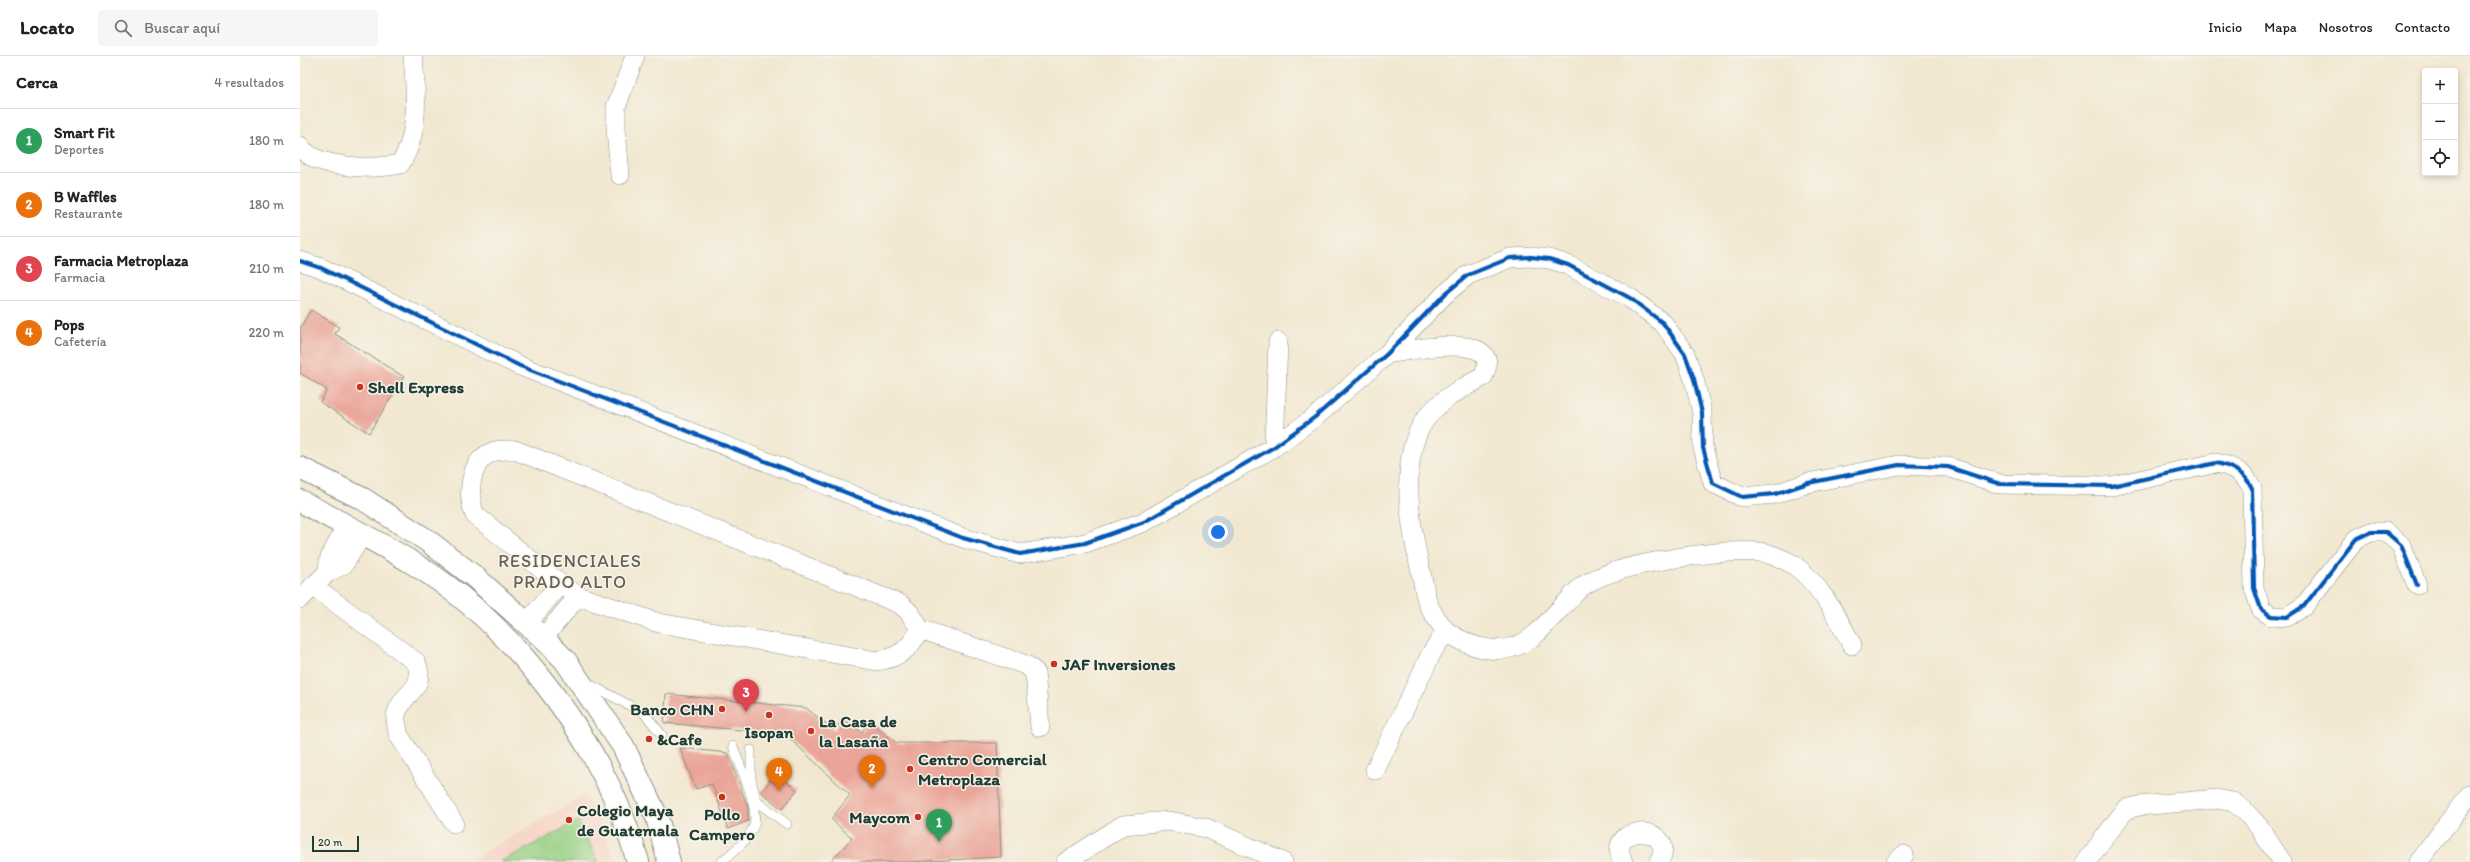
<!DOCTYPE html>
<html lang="es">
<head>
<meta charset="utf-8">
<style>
  body { margin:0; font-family:Itim,sans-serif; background:#f6f6f6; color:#222 }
  .controls { position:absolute; right:12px; top:12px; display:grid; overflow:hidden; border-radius:4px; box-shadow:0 2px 6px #0003 }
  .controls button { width:36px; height:36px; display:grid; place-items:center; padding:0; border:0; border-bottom:1px solid #e0e0e0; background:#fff; color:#222; font:20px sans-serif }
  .scale { position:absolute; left:12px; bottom:10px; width:47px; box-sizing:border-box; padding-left:4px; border:2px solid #1f3d34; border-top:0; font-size:11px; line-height:14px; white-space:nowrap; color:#1f3d34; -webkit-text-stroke:3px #f7f3e8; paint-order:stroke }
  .you { position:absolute; left:918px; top:476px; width:14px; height:14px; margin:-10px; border:3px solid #fff; border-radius:50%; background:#1a73e8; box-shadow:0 0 0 6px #1a73e833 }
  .badge { display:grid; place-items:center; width:26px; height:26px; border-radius:50%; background:#c8321e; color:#fff; font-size:13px; font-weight:700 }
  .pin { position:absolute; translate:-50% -33px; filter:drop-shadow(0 1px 2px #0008) }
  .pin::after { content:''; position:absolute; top:21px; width:14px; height:12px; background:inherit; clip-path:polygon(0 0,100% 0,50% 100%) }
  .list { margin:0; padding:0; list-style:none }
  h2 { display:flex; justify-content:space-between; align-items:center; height:52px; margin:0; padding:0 16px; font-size:17px }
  h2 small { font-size:13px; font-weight:400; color:#767676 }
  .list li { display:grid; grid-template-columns:26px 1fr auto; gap:12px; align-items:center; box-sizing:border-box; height:64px; padding:0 16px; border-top:1px solid #e0e0e0 }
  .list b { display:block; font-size:15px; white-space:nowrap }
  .list p { margin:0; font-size:13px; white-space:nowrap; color:#767676 }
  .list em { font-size:13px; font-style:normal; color:#767676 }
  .icon { flex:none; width:22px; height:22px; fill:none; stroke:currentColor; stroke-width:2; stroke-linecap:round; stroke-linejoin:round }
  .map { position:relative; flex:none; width:2170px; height:806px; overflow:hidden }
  header { display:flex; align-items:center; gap:24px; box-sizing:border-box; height:56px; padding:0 20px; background:#fff; border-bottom:1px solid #e0e0e0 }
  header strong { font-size:19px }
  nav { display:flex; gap:22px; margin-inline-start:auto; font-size:14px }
  .search { width:280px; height:36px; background:#f6f6f6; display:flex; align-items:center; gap:10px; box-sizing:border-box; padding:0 14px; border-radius:4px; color:#767676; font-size:15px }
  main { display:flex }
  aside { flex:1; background:#fff }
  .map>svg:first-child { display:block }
</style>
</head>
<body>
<header>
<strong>Locato</strong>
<div class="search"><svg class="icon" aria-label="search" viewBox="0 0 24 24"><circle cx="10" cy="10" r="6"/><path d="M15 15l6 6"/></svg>Buscar aquí</div>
<nav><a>Inicio</a><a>Mapa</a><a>Nosotros</a><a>Contacto</a></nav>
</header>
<main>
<aside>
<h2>Cerca<small>4 resultados</small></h2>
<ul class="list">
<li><span class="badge" style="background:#2e9e5b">1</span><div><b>Smart Fit</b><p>Deportes</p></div><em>180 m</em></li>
<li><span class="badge" style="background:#e8710a">2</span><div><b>B Waffles</b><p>Restaurante</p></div><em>180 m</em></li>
<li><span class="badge" style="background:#e0444e">3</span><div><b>Farmacia Metroplaza</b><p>Farmacia</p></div><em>210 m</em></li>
<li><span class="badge" style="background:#e8710a">4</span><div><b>Pops</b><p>Cafetería</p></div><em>220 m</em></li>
</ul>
</aside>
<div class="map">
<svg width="2170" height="806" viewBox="0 0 2170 806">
  <rect width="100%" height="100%" fill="#f7f3e8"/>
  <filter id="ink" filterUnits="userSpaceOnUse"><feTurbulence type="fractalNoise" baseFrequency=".025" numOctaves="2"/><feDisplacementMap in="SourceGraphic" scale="8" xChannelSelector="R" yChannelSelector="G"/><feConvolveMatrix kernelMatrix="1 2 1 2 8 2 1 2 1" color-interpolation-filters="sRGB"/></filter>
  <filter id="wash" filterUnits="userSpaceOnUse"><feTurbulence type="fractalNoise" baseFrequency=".012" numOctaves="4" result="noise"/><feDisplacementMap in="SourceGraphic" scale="16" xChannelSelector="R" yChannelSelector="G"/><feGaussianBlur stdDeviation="0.9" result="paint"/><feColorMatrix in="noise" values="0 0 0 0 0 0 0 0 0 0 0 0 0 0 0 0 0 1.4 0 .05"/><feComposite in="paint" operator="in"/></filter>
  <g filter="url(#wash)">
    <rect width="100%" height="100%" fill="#f2e8d1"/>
    <path fill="#f6d2c4" d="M285,739L310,790L316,806H167Z"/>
    <path fill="#95cf82" stroke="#5a865b" d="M278,765L299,806H200Z"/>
    <g id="blocks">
      <path fill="#eaa498" d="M11,254L39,271L35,278L104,321L69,377L20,346L27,334L0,317V272Z
        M366,638L506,652L534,674L543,663L562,676L569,665L597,687H697L701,801L609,806H530L552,782L531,763L550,739L485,678L364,667Z
        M380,692L428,697L448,752V765L428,773L412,728L396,733Z
        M476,717L497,734L482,753L461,736Z"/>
    </g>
  </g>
  <g filter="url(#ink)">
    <use href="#blocks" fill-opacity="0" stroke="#889282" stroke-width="1"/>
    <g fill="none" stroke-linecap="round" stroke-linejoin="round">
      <g stroke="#889282" stroke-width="10">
        <path id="lane" d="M287,627L344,657L362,679
          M451,694V724L457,746L487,768
          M421,806C433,796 449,784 454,769C459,750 439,709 433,690"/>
      </g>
      <g stroke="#889282" stroke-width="20">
        <path id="street" d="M0,90C14,113 75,114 100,108C120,79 116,34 113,0
          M320,119L316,72V51L335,0
          M0,205L21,212L220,310L663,482L720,498L785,487L844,466L974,391L1015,361L1087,298L1146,237L1168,219L1210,202L1231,201L1249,203L1268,209L1330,242L1363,267L1385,298L1394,323L1402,357L1403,392L1413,427L1442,441L1475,438L1508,427L1599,409L1648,411L1700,428L1812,430L1916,407C1932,410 1945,417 1952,432L1954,532L1961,553L1971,560L1987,561L2004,550L2056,483L2071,476H2086L2101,489L2117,529
          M974,391L978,286
          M27,517L30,501L47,470
          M13,530L116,606C127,635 103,634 96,659C95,664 98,672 98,678L154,767
          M0,543L27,517L44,508L62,479
          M227,567L260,528
          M620,573C611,592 599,602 577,605L359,567L278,540L260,528L175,459C167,440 169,407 190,397C198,393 206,394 215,394L600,548L609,556L620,573L726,609L735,616L740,671
          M1146,575C1174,595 1209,603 1237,577C1247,568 1256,556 1266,547C1272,541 1278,532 1286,528C1319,507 1420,493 1460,496C1469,497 1486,504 1494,509C1520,528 1537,561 1552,589
          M243,582L278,540
          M1075,714L1132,596L1146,575C1140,567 1133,559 1129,550C1125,542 1124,530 1122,521C1112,478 1099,413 1120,372C1133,347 1160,333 1183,321C1207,272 1108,295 1087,298
          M766,806L823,769L869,765L906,772L983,806
          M1323,806C1303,766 1380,768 1359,806
          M1596,806L1604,799
          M1786,806L1826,753L1839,750L1917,743L1933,746L1944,754L1959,771L1982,806
          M2118,806L2170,738"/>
      </g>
      <g stroke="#889282" stroke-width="24">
        <path id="highway" d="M0,412L63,443L128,485L176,522L243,582L265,604L323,690L357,761L369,806
          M0,445C37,465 75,484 111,506C215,568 305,690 338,806"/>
      </g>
      <use href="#lane" stroke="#fff" stroke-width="9"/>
      <use href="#street" stroke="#fff" stroke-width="19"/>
      <use href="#highway" stroke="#fff" stroke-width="22"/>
      <g stroke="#f7f3e8" stroke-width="6">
        <path id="cycleway" d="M0,205L21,212L220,310L663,482L720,498L785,487L844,466L974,391L1015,361L1087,298L1146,237L1168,219L1210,202L1231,201L1249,203L1268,209L1330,242L1363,267L1385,298L1394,323L1402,357L1403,392L1413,427L1442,441L1475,438L1508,427L1599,409L1648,411L1700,428L1812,430L1916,407C1932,410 1945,417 1952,432L1954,532L1961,553L1971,560L1987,561L2004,550L2056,483L2071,476H2086L2101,489L2117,529"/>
      </g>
      <use href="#cycleway" stroke="#0057b8" stroke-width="4"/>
    </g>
  </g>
  <g fill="#c8321e" stroke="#f7f3e8" stroke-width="1.5">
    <circle cx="60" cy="331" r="4"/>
    <circle cx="754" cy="608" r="4"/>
    <circle cx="422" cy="653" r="4"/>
    <circle cx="469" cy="659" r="4"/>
    <circle cx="511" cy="675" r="4"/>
    <circle cx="349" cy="683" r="4"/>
    <circle cx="610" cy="713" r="4"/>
    <circle cx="422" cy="741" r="4"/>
    <circle cx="618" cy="761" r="4"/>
    <circle cx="269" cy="764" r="4"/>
  </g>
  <g text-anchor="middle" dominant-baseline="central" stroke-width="3" stroke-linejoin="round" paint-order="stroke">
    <g font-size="17" font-weight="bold" fill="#1f3d34" stroke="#f7f3e8" text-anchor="start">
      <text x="68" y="331">Shell Express</text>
      <text x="762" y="608">JAF Inversiones</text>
      <text x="414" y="653" text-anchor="end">Banco CHN</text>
      <text x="519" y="665">La Casa de<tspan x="519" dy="20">la Lasaña</tspan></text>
      <text x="469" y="676" text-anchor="middle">Isopan</text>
      <text x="357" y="683">&amp;Cafe</text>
      <text x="618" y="703">Centro Comercial<tspan x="618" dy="20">Metroplaza</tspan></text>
      <text x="277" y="754">Colegio Maya<tspan x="277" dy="20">de Guatemala</tspan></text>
      <text x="422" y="758" text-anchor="middle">Pollo<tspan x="422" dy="20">Campero</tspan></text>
      <text x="610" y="761" text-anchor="end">Maycom</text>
    </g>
    <g font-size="18" letter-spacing="1" fill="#666157" stroke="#f7f3e8">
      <text x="270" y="505">RESIDENCIALES<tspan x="270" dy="21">PRADO ALTO</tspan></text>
    </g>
  </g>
</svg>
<div class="controls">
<button>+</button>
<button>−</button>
<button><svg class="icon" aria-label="locate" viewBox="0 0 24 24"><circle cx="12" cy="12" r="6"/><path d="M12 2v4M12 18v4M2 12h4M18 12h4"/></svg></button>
</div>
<div class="scale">20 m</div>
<div class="you"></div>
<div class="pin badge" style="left:639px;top:786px;background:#2e9e5b">1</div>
<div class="pin badge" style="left:572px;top:732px;background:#e8710a">2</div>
<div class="pin badge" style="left:446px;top:656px;background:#e0444e">3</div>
<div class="pin badge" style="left:479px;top:735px;background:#e8710a">4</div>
</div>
</main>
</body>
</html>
